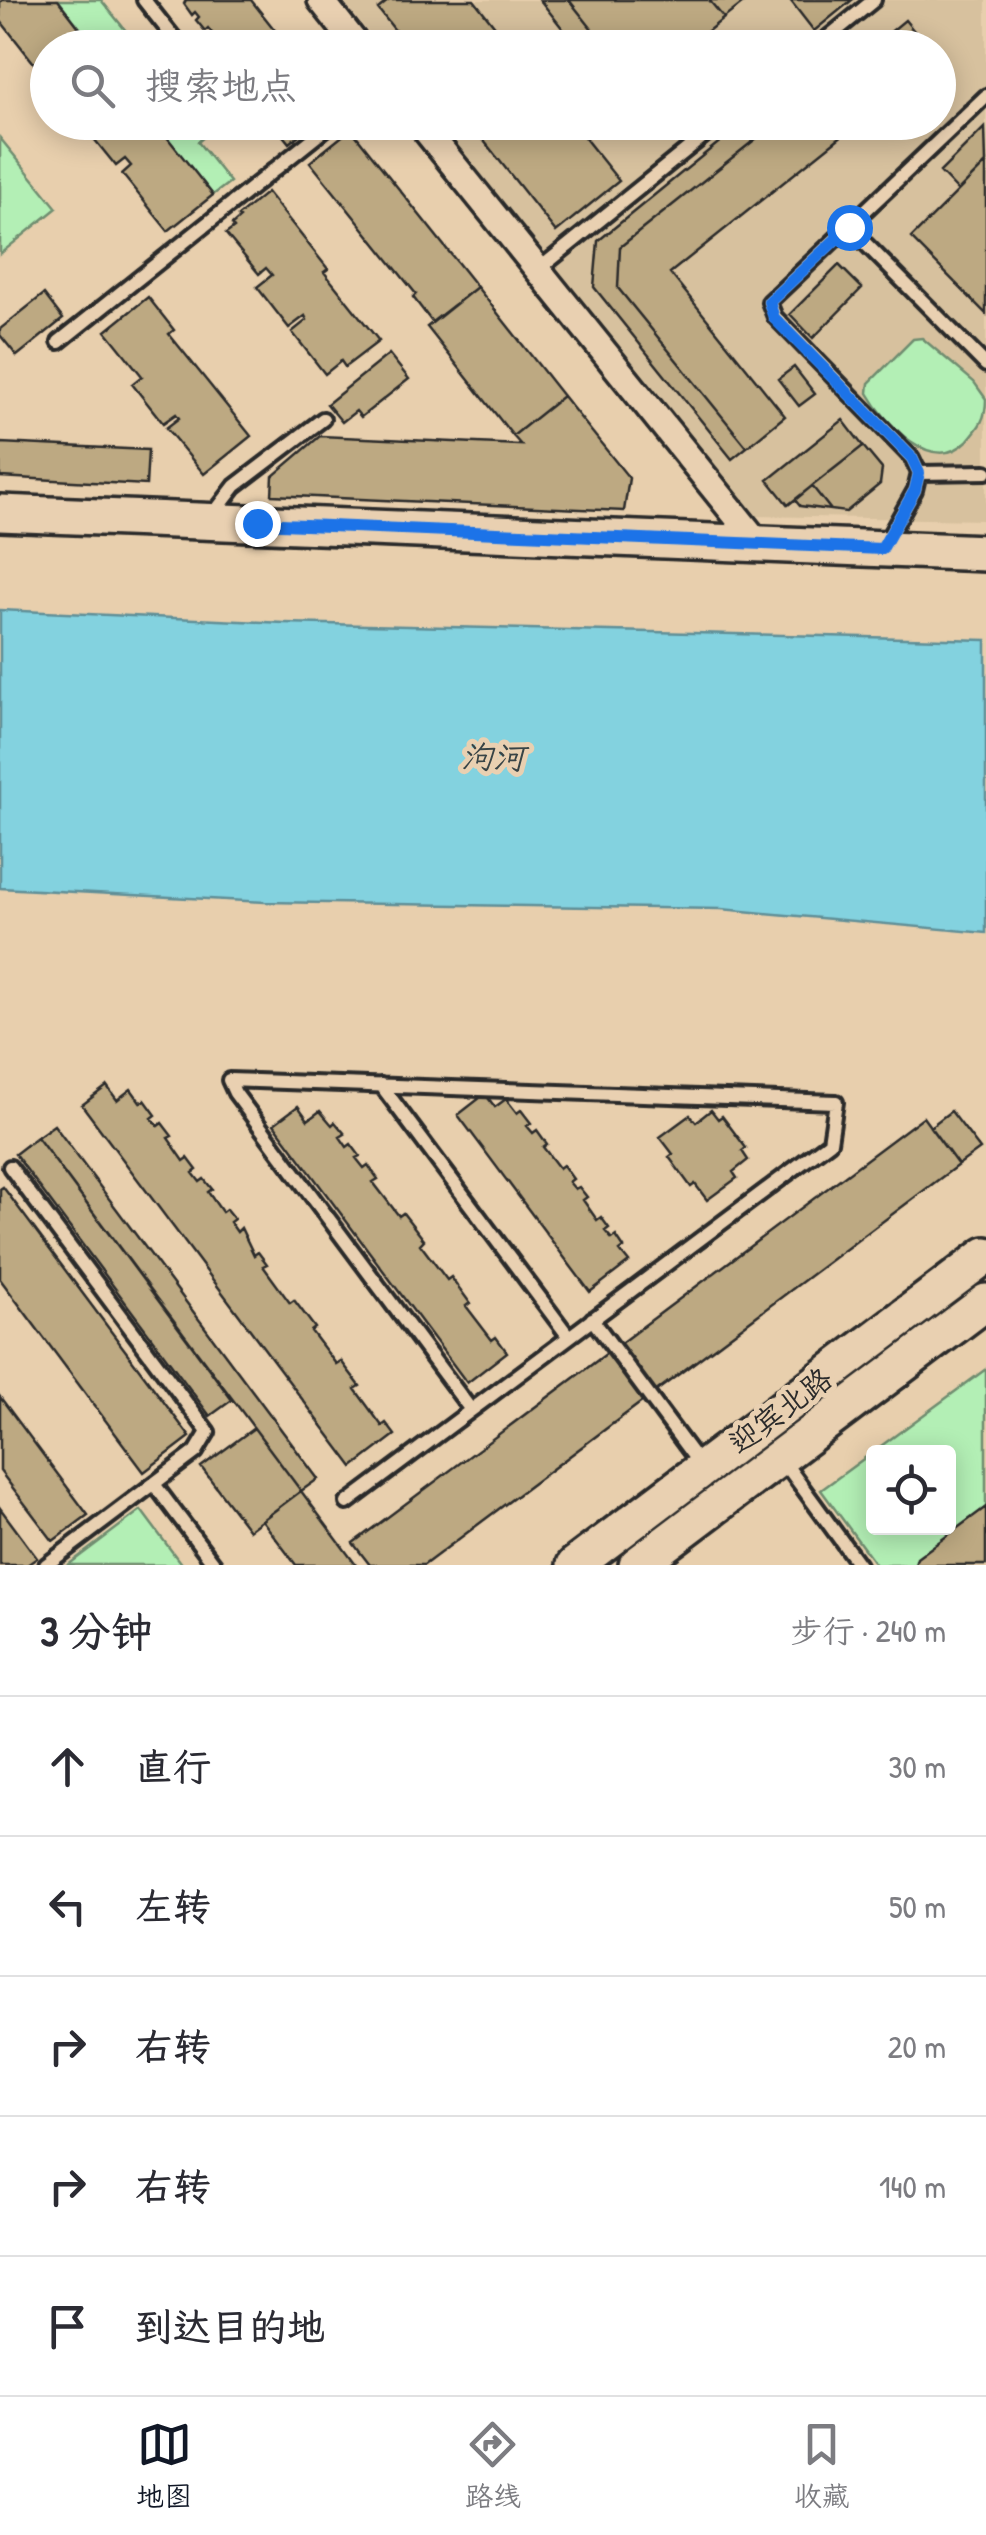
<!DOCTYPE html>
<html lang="zh">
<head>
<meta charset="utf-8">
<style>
  body { margin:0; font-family:"Patrick Hand","LXGW WenKai TC",sans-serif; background:#f2f2f3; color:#2b2b33 }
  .controls { position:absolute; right:30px; bottom:30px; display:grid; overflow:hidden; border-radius:10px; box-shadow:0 5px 25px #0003 }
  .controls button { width:90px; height:90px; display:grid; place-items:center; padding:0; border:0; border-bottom:2px solid #e1e1e2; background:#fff; color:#2b2b33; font:50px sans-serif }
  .stop { position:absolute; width:30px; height:30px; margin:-22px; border:8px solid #1a73e8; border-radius:50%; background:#fff }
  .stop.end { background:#1a73e8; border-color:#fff; box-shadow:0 2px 10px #0008 }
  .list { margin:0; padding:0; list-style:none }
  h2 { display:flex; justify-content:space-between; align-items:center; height:130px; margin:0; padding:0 40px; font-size:42px }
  h2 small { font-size:32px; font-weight:400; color:#7c7c81 }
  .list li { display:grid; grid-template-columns:65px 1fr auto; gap:30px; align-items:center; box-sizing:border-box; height:140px; padding:0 40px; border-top:2px solid #e1e1e2 }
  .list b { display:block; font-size:38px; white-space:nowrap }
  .list em { font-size:32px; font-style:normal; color:#7c7c81 }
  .icon { flex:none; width:55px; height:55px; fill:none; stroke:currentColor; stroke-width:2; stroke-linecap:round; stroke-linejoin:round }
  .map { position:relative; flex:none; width:986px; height:1565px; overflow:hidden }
  .search { position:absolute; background:#fff; box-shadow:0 5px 25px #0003; left:30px; right:30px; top:30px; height:110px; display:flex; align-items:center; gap:25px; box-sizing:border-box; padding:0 35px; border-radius:55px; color:#7c7c81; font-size:38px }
  .sheet { height:830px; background:#fff }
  nav { display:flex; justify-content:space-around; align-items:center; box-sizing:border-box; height:140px; border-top:2px solid #e1e1e2; background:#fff; font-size:28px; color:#7c7c81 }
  nav a { display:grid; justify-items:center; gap:5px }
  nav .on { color:#111827 }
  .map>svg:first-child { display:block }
</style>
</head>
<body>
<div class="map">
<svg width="986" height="1565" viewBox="0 0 986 1565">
  <rect width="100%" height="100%" fill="#e8cfad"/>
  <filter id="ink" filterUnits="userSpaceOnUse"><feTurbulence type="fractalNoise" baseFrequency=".01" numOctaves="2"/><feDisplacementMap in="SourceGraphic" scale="20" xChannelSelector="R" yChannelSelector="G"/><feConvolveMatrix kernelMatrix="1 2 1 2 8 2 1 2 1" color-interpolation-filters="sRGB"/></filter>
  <g filter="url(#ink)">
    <path fill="#d7c19e" d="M342,0H986V520L752,516L439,123L938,122V48L380,47Z"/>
    <path fill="#b3efb5" stroke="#6f8d70" stroke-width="2.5" fill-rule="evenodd" d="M58,0H101L139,47H95Z
      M155,123H198L207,134L198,142L230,182L213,195Z
      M0,138L57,208L0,254Z
      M922,338L974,382L986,399C986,419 980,426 967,441C932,476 885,423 868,393L869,383L913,339Z
      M986,1369V1565H876L821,1490ZM874,1452H948V1528H874Z
      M141,1510L182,1565H68Z"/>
    <path fill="#83d2df" stroke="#608f97" stroke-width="2.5" d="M0,610L284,623L986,640V933L721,909L265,902L0,888Z"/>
    <path fill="#bda982" stroke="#2b2b2b" stroke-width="2.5" d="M3,0H58L95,48H48V59L37,67L0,20V2Z
      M186,0H251L289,48H224L208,28L205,31L196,20L199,17L195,12L192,15L184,4Z
      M389,0H474L512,48H409L378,9Z
      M540,0H569L607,48H578Z
      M569,0H709L724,18L687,48H607Z
      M709,0H738L742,4L724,18Z
      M790,0H852L814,31Z
      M905,20L928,48H871Z
      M155,122L213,195L168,231L122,174L131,166L125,159L116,166L82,124Z
      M272,122H315L289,143Z
      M469,122H572L619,181L556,232Z
      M744,122H777L620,247L618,288L747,447L732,459L594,287L598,241Z
      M777,122H859L670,273L785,416L747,447L618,288L620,247Z
      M985,127L986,163L958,191L940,172Z
      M351,129L477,287L432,322L413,297L416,294L310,162Z
      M986,163V314L911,238Z
      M267,192L328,269L324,272L379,341L345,367L341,361L325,374L292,332L307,320L305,316L289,328L257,287L272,275L266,268L259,274L226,234L234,228L232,225L240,218L238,216Z
      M839,265L862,288L813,338L790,314Z
      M477,287L563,396L513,436L427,327Z
      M44,294L63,319L17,356L0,335V329Z
      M148,297L174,330L169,334L251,436L204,474L166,428L179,418L176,414L163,423L132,384L142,376L106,331Z
      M389,354L409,379L361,417L356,411L342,422L327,404Z
      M794,367L815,394L799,406L778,379Z
      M563,396L629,478L624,511L272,495L273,476L320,436L521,445L513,436Z
      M843,420L863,446L788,505L768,480Z
      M0,443L148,450L146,485L0,477Z
      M863,446L882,469L880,484L846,512L831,510L812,486Z
      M812,486L831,510L800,506L795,500Z
      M107,1086L117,1100L131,1089L141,1103L145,1100L156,1115L152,1118L158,1126L162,1123L172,1136L168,1138L184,1161L188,1158L197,1170L193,1173L200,1182L204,1179L212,1189L208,1192L222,1212L226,1209L234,1219L230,1222L237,1232L241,1228L254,1255L258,1252L267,1264L263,1266L290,1303L294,1300L315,1328L311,1331L336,1364L341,1361L360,1386L355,1389L382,1426L386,1423L395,1435L353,1467L82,1105Z
      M485,1094L495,1107L506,1099L517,1113L521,1110L531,1123L527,1126L533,1133L537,1130L547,1144L543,1147L559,1168L563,1165L573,1179L569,1182L575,1189L579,1187L587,1197L583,1200L597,1220L601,1217L609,1228L605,1231L612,1239L616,1236L624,1248L620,1251L629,1262L590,1292L458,1115Z
      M298,1106L308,1120L320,1111L332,1125L335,1122L345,1134L340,1137L347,1147L351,1144L360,1156L356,1158L364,1168L368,1165L378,1179L373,1182L399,1216L403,1213L424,1240L420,1244L447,1280L451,1277L470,1303L466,1306L492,1340L496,1337L507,1352L467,1383L274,1124Z
      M711,1110L718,1119L722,1116L746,1148L742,1151L748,1160L733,1172L737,1178L707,1200L695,1184L691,1187L669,1157L673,1154L660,1137L690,1115L696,1122Z
      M951,1111L980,1149L958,1165L930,1127Z
      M923,1117L958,1165L424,1565H370L353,1543Z
      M54,1125L318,1479L301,1491L37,1137Z
      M37,1137L232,1400L210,1416L15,1154Z
      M3,1187L190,1437L144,1472L0,1279V1189Z
      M0,1397L88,1515L53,1541L0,1471Z
      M254,1428L301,1491L249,1530L201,1467Z
      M301,1491L356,1565H296L262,1520Z
      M986,1507V1565H915L917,1558Z
      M0,1508L37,1558L27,1565H0Z"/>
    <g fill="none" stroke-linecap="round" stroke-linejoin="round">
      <g stroke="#2b2b2b" stroke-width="20">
        <path id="lane" d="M144,0L182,48
          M815,48L874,0
          M849,227L986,365
          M538,270L721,122
          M59,342L334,122
          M919,473L986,472
          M212,516L235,486L323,419
          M883,547L915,490L919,473L912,458L775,317L769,302L986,96
          M381,1085L569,1337
          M10,1167L208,1432L196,1452L46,1565
          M592,1319L701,1466
          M781,1458L859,1565
          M154,1484L215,1565
          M347,1503L830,1142L836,1102L229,1080L235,1093L471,1410"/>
      </g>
      <g stroke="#2b2b2b" stroke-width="32">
        <path id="street" d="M321,0L359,48
          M419,122L758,543"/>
      </g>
      <g stroke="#2b2b2b" stroke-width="42">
        <path id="secondary" d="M0,513L986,553
          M575,1565L986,1255
          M637,1565L986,1302"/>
      </g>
      <use href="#lane" stroke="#e9d0b1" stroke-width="12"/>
      <use href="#street" stroke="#e9d0b1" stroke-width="25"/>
      <use href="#secondary" stroke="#e9d0b1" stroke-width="35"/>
    </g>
  </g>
  <g fill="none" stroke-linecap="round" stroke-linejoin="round" filter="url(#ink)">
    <path stroke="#1a73e8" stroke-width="12" d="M257,523L882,549L915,490L919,473L912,458L774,318L769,302L849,227"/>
  </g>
  <g text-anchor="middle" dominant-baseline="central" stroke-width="10" stroke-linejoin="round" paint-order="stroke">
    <g font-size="30" fill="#2b2b2b" stroke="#e9d0b1">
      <text transform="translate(780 1410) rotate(-37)">迎宾北路</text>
    </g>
    <g font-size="32" font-style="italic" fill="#384446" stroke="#e9d0b1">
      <text transform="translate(493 757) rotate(1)">泃河</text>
    </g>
  </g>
</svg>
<div class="controls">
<button><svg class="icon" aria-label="locate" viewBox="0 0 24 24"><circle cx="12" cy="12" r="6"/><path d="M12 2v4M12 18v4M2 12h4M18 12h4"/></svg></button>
</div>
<div class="stop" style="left:849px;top:227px"></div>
<div class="stop end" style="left:257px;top:523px"></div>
<div class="search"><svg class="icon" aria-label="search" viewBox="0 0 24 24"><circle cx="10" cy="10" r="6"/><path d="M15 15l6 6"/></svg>搜索地点</div>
</div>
<section class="sheet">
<h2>3 分钟<small>步行 · 240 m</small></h2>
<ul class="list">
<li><svg class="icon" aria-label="ahead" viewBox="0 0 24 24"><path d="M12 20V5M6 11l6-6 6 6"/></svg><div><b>直行</b></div><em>30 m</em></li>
<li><svg class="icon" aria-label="left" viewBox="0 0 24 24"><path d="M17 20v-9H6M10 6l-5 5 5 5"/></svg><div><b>左转</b></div><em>50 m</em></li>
<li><svg class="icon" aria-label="right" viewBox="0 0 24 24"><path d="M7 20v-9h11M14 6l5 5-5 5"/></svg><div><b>右转</b></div><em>20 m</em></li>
<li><svg class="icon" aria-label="right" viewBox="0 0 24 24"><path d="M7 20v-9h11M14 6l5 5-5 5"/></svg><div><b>右转</b></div><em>140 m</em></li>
<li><svg class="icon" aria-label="arrive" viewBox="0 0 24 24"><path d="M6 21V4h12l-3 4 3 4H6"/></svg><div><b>到达目的地</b></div></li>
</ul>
</section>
<nav>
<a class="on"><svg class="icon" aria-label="map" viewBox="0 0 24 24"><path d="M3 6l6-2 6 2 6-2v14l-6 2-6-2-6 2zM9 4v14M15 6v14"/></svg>地图</a>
<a><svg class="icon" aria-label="directions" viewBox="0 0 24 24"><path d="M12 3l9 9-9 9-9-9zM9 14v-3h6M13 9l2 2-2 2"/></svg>路线</a>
<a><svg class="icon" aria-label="saved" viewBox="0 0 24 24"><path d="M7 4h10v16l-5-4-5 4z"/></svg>收藏</a>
</nav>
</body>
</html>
